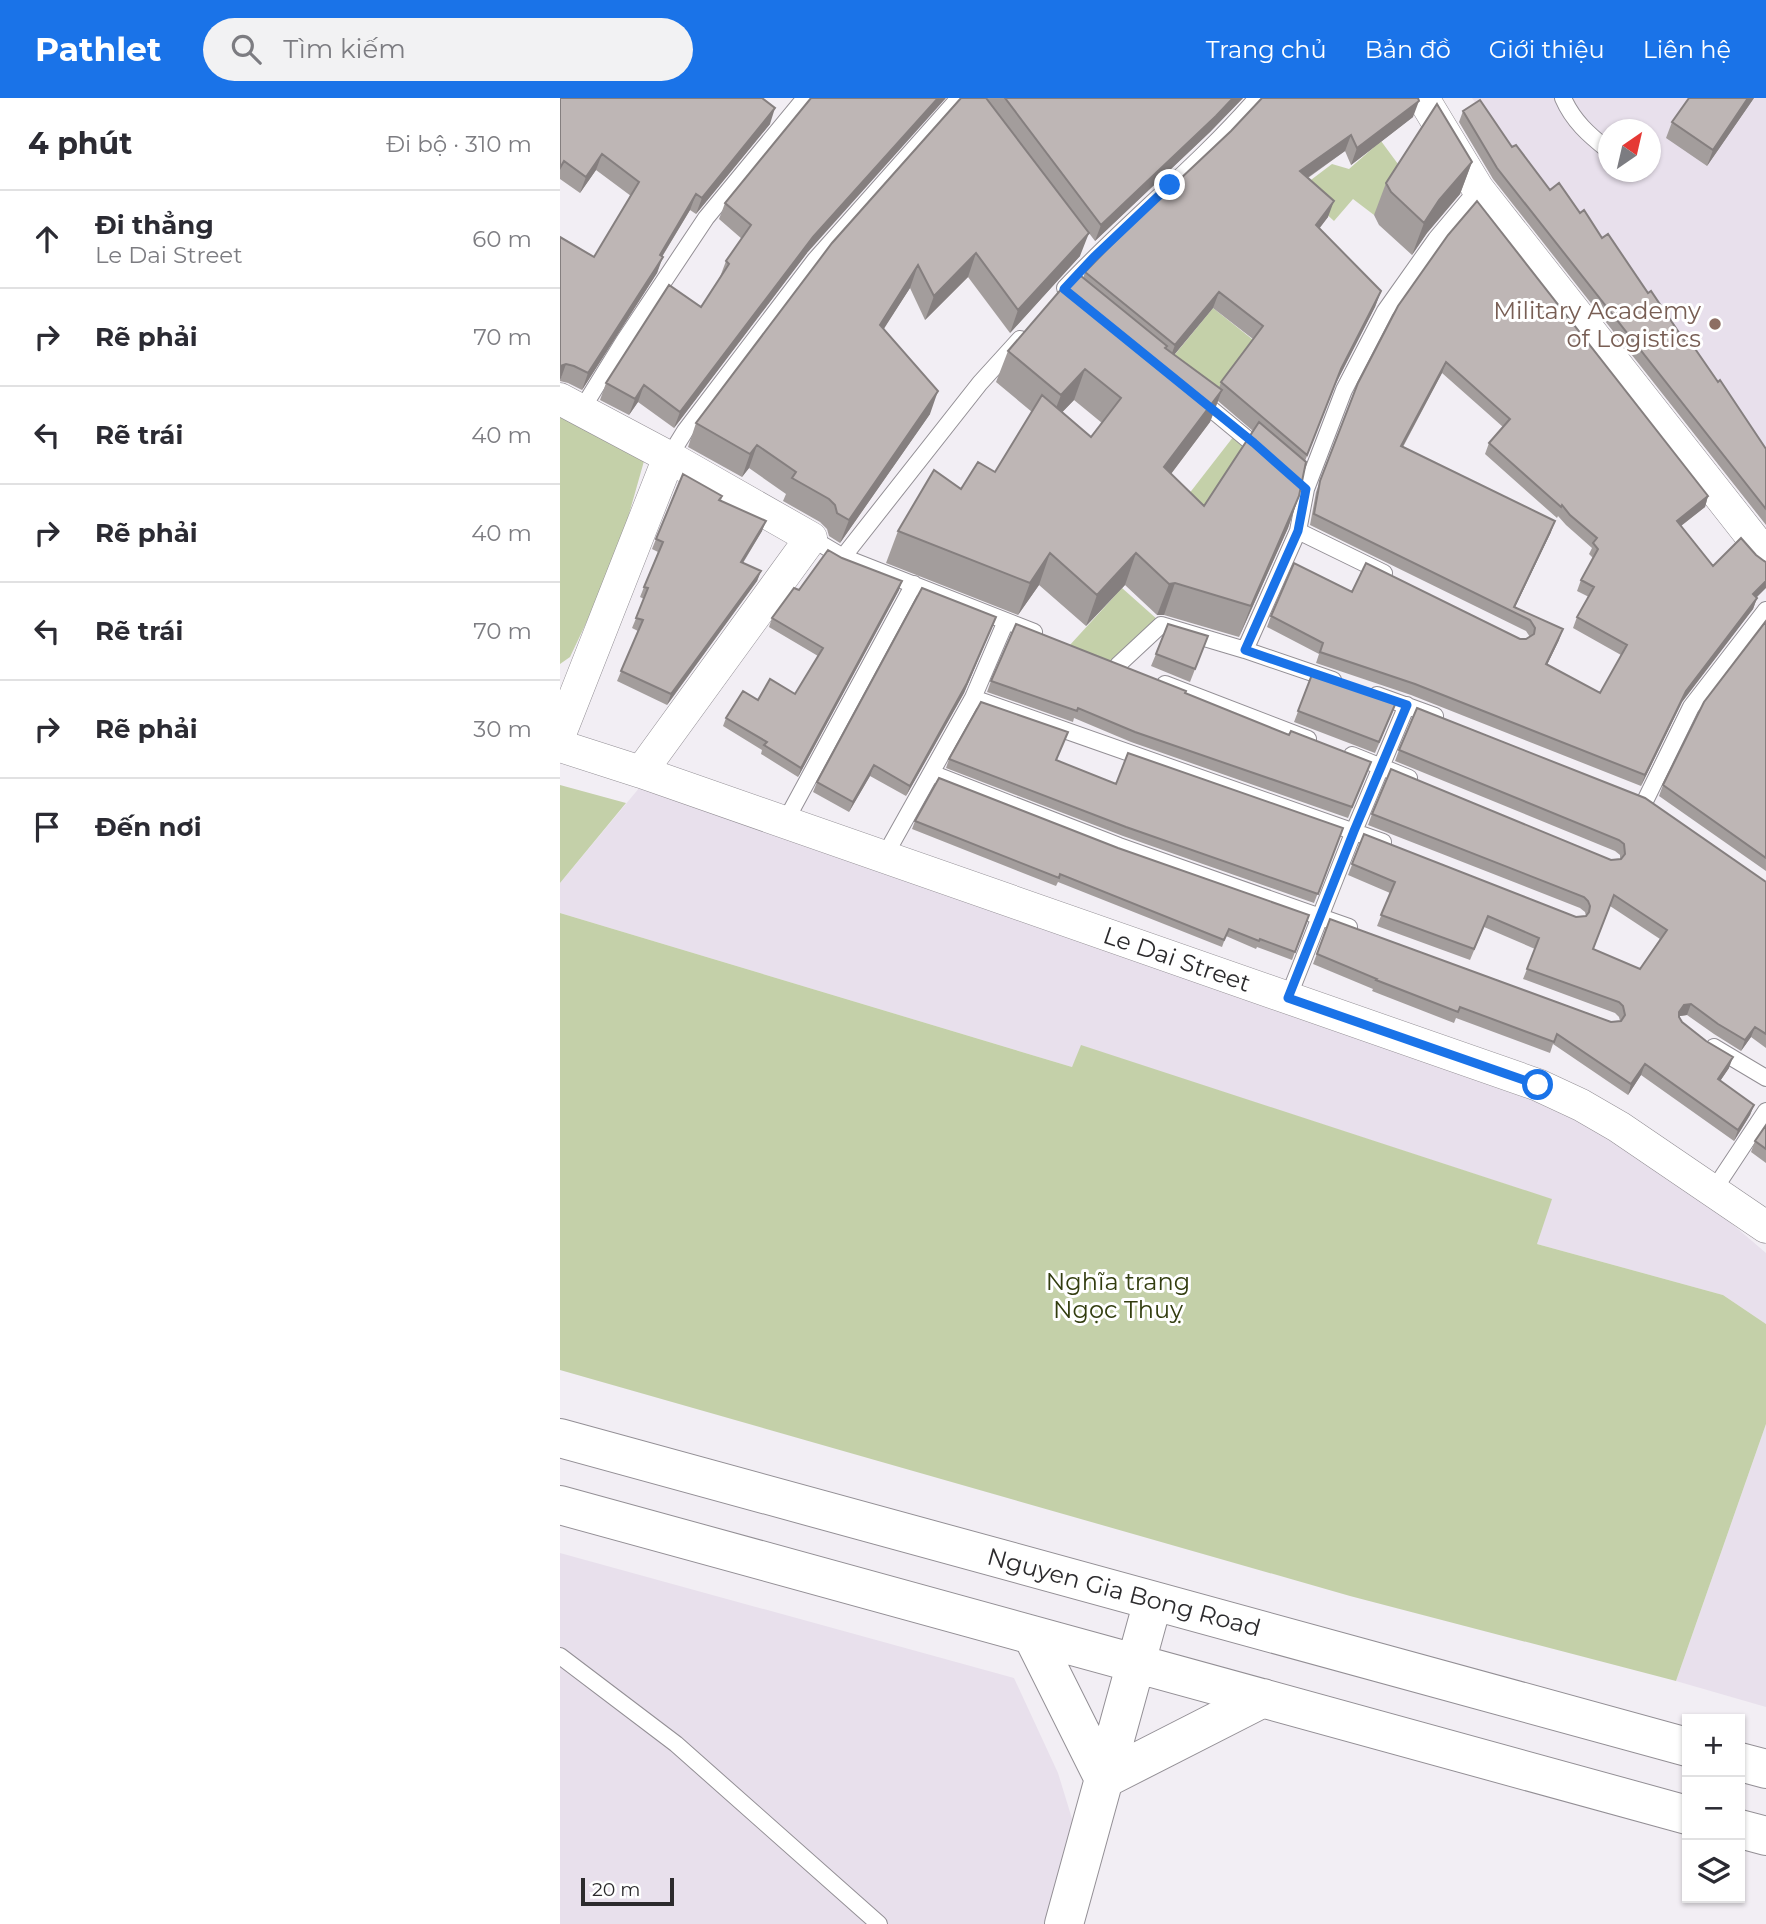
<!DOCTYPE html>
<html lang="vi">
<head>
<meta charset="utf-8">
<style>
  body { margin:0; font-family:Montserrat,sans-serif; background:#f2f2f3; color:#2b2b33 }
  .controls { position:absolute; right:21px; bottom:21px; display:grid; overflow:hidden; border-radius:0px; box-shadow:0 2px 5px #0004 }
  .controls button { width:63px; height:63px; display:grid; place-items:center; padding:0; border:0; border-bottom:2px solid #e1e1e2; background:#fff; color:#2b2b33; font:35px sans-serif }
  .compass { position:absolute; left:1038px; top:21px; width:63px; height:63px; border-radius:50%; background:#fff; box-shadow:0 2px 5px #0004; rotate:34deg }
  .scale { position:absolute; left:21px; bottom:18px; width:93px; box-sizing:border-box; padding-left:7px; border:4px solid #2c2b2d; border-top:0; font-size:19px; line-height:24px; white-space:nowrap; color:#2c2b2d; -webkit-text-stroke:5px #fff; paint-order:stroke }
  .stop { position:absolute; width:21px; height:21px; margin:-16px; border:5px solid #1a73e8; border-radius:50%; background:#fff }
  .stop.end { background:#1a73e8; border-color:#fff; box-shadow:0 2px 7px #0008 }
  .list { margin:0; padding:0; list-style:none }
  h2 { display:flex; justify-content:space-between; align-items:center; height:91px; margin:0; padding:0 28px; font-size:30px }
  h2 small { font-size:23px; font-weight:400; color:#7c7c81 }
  .list li { display:grid; grid-template-columns:46px 1fr auto; gap:21px; align-items:center; box-sizing:border-box; height:98px; padding:0 28px; border-top:2px solid #e1e1e2 }
  .list b { display:block; font-size:26px; white-space:nowrap }
  .list p { margin:0; font-size:23px; white-space:nowrap; color:#7c7c81 }
  .list em { font-size:23px; font-style:normal; color:#7c7c81 }
  .icon { flex:none; width:38px; height:38px; fill:none; stroke:currentColor; stroke-width:2; stroke-linecap:round; stroke-linejoin:round }
  .map { position:relative; flex:none; width:1206px; height:1826px; overflow:hidden }
  header { display:flex; align-items:center; gap:42px; box-sizing:border-box; height:98px; padding:0 35px; background:#1a73e8; color:#fff }
  header strong { font-size:33px }
  nav { display:flex; gap:38px; margin-inline-start:auto; font-size:24px }
  .search { width:490px; height:63px; background:#f2f2f3; display:flex; align-items:center; gap:18px; box-sizing:border-box; padding:0 24px; border-radius:38px; color:#7c7c81; font-size:26px }
  main { display:flex }
  aside { flex:1; background:#fff }
  .map>svg:first-child { display:block }
</style>
</head>
<body>
<header>
<strong>Pathlet</strong>
<div class="search"><svg class="icon" aria-label="search" viewBox="0 0 24 24"><circle cx="10" cy="10" r="6"/><path d="M15 15l6 6"/></svg>Tìm kiếm</div>
<nav><a>Trang chủ</a><a>Bản đồ</a><a>Giới thiệu</a><a>Liên hệ</a></nav>
</header>
<main>
<aside>
<h2>4 phút<small>Đi bộ · 310 m</small></h2>
<ul class="list">
<li><svg class="icon" aria-label="ahead" viewBox="0 0 24 24"><path d="M12 20V5M6 11l6-6 6 6"/></svg><div><b>Đi thẳng</b><p>Le Dai Street</p></div><em>60 m</em></li>
<li><svg class="icon" aria-label="right" viewBox="0 0 24 24"><path d="M7 20v-9h11M14 6l5 5-5 5"/></svg><div><b>Rẽ phải</b></div><em>70 m</em></li>
<li><svg class="icon" aria-label="left" viewBox="0 0 24 24"><path d="M17 20v-9H6M10 6l-5 5 5 5"/></svg><div><b>Rẽ trái</b></div><em>40 m</em></li>
<li><svg class="icon" aria-label="right" viewBox="0 0 24 24"><path d="M7 20v-9h11M14 6l5 5-5 5"/></svg><div><b>Rẽ phải</b></div><em>40 m</em></li>
<li><svg class="icon" aria-label="left" viewBox="0 0 24 24"><path d="M17 20v-9H6M10 6l-5 5 5 5"/></svg><div><b>Rẽ trái</b></div><em>70 m</em></li>
<li><svg class="icon" aria-label="right" viewBox="0 0 24 24"><path d="M7 20v-9h11M14 6l5 5-5 5"/></svg><div><b>Rẽ phải</b></div><em>30 m</em></li>
<li><svg class="icon" aria-label="arrive" viewBox="0 0 24 24"><path d="M6 21V4h12l-3 4 3 4H6"/></svg><div><b>Đến nơi</b></div></li>
</ul>
</aside>
<div class="map">
<svg width="1206" height="1826" viewBox="0 0 1206 1826">
  <rect width="100%" height="100%" fill="#f2eef4"/>
  <path fill="#e8e0ec" fill-rule="evenodd" d="M912,0H1206V351L997,94L987,100ZM1048,32H1090V74H1048Z
    M85,683L1059,1029L1206,1155V1226L1163,1197L977,1146L991,1101L522,948L512,969L0,815V785Z
    M1206,1326V1609L1116,1583Z
    M0,1455L454,1580L498,1675L525,1763L505,1826H0Z"/>
  <path fill="#c4d0a9" d="M821,43L852,85L814,117L793,101L774,123L739,91L772,66L789,71Z
    M653,210L697,245L652,304L607,266Z
    M0,312L88,349L56,462L10,559L0,566Z
    M677,334L693,346L633,440L611,419Z
    M562,490L598,522L555,566L509,548Z
    M0,687L66,705L0,785Z
    M0,815L512,969L521,947L992,1101L977,1146L1163,1197L1206,1226V1326L1116,1583L790,1498L0,1272Z"/>
  <g fill="none" stroke-linecap="round" stroke-linejoin="round">
    <g stroke="#938f95" stroke-width="18">
      <path id="lane" d="M1003,0C1013,23 1029,37 1048,52
        M505,190C567,124 638,68 697,0
        M639,301L703,354
        M22,311L64,243L146,120L245,0
        M109,359L125,333L255,162L399,0
        M738,433L824,475
        M251,440L283,459L474,534
        M283,459L420,285L460,241
        M685,552L738,433L746,391L784,292L825,213L876,141L918,91
        M558,567L601,527L685,552L773,582
        M605,586L748,641
        M817,597L875,618
        M413,600L823,744
        M792,657L849,680
        M371,675L559,748L789,829
        M1086,701L1131,609L1206,512
        M225,724L354,486
        M324,759L413,600L446,523
        M728,900L794,733L847,607
        M1154,949L1206,980
        M1153,1093L1206,1013
        M0,1558L116,1646L319,1826"/>
    </g>
    <g stroke="#938f95" stroke-width="33">
      <path id="street" d="M863,0L918,91L1206,457
        M0,301L109,359L251,440L81,674
        M0,636L109,359
        M0,648L81,674L978,987L1021,1007L1059,1029L1206,1129"/>
    </g>
    <g stroke="#938f95" stroke-width="40">
      <path id="secondary" d="M0,1340L1127,1649
        M0,1407L1127,1717
        M472,1537L544,1681L703,1600
        M1180,1664L1206,1671
        M1180,1731L1206,1738
        M504,1826L593,1503"/>
    </g>
    <use href="#lane" stroke="#fff" stroke-width="16"/>
    <use href="#street" stroke="#fff" stroke-width="32"/>
    <use href="#secondary" stroke="#fff" stroke-width="38"/>
  </g>
  <path fill="#a39d9c" fill-rule="evenodd" d="M0,0L210,26L136,116L130,112L102,159L97,175L22,292L8,285L0,283L34,159L71,98L36,72L20,95L0,81Z
    M401,0L520,158L450,235L408,179L365,222L350,190L323,231L370,316L280,445L269,438L267,431L260,424L223,403L226,396L189,370L182,379L128,349L136,325Z
    M426,0H683L650,34L535,143Z
    M1194,0L1147,68L1106,40L1112,24Z
    M903,13L952,49L990,92L1020,115L1088,195L1158,284L1206,351V427L933,81L899,24Z
    M853,19L791,67L785,53L748,80L768,119L759,130L821,193L815,209L775,287L745,363L739,398L728,430L679,539L604,517H597L565,487L526,528L479,487L458,517L326,465L338,433L401,391L435,374L472,314L436,284L448,253L523,180L525,174L671,33ZM653,210L693,241L661,284L659,290L614,257ZM514,302L542,325L531,339L502,314ZM658,303L693,333L644,408L611,376L650,324Z
    M912,64L900,96L867,135L852,157L819,127L814,117L826,85Z
    M165,105L247,155L114,330L78,304L69,317L40,302L46,285L141,209L160,179L166,163L182,141L159,121Z
    M838,208L1148,398L1145,409L1121,428L1153,468L1197,500L1193,511L1122,604L1081,688L851,597L756,565L759,556L707,529L711,518L792,494L960,541H966L970,539L966,533L750,427L756,394L798,285ZM882,275L943,329L929,345L925,356L997,420L998,418L1006,427L1032,450L1029,456L1033,460L1021,482L1017,493L1029,499L1017,519L1013,530L1061,557L1040,595L987,567L999,542L955,509L991,434L843,349Z
    M162,398L161,403L202,433L183,465L201,473L197,483L107,607L57,583L78,533L72,530L84,501L80,499L98,454L92,451L96,441Z
    M239,492H339L238,679L201,656L202,652L163,628L166,620L198,602L235,596L258,558L209,529L212,520Z
    M1206,523V773L1099,698L1103,687Z
    M432,529L404,595L346,698L310,678L289,714L253,694L257,684Z
    M648,538L630,584L591,568L596,556Z
    M753,574L833,613L815,655L734,624Z
    M431,583L625,595L807,675L788,720L571,644L514,620L513,624L427,594Z
    M504,643L496,662L556,686L783,730L754,805L563,738L386,670L389,661Z
    M839,652L1206,784V950L1191,939L1181,953L1154,936L1127,917L1120,918L1119,919L1122,924L1169,970L1160,983L1194,1007L1190,1017L1174,1043L1081,977L1068,997L993,946L990,955L896,920L894,925L812,893L813,891L753,866L770,821L1051,924L1060,923L1059,919L1055,915L963,881L975,851L924,829L910,862L817,828L830,795L788,777L804,736L1016,819L1026,818L1025,814L1020,810L808,727L812,716L1051,762L1060,761V757L1055,753L835,663ZM1050,808L1100,841L1080,871L1033,851Z
    M355,723L558,750L749,817L732,862L697,849L696,851L666,838L662,849L498,784L496,788L352,731Z
    M1206,1027V1065L1191,1054L1195,1043Z"/>
  <path fill="#857f7f" d="M378,0H386L247,155L114,330L120,314L253,139Z
    M673,0H683L650,34L535,143L541,127Z
    M1188,0H1194L1147,68L1153,52Z
    M859,3L853,19L791,67L797,50Z
    M215,10L210,26L136,116L142,100Z
    M791,37L785,53L734,89L740,73Z
    M42,56L36,72L20,95L26,79Z
    M912,64L900,96L867,135L852,157L864,125L879,102Z
    M136,96L130,112L98,165L103,159L97,175L22,292L28,275Z
    M774,103L768,119L750,143L756,127Z
    M529,135L520,158L450,235L458,212Z
    M416,155L408,179L365,222L374,198Z
    M358,167L350,190L311,251L320,227Z
    M821,193L815,209L775,287L741,373L781,271Z
    M659,194L653,210L609,263L615,247Z
    M886,264L882,275L837,359L841,348Z
    M6,266L0,283V268Z
    M525,271L514,302L489,328L501,297Z
    M84,287L78,304L69,317L75,301Z
    M662,292L650,324L592,401L604,369Z
    M378,293L370,316L280,445L289,422Z
    M197,347L189,370L182,379L190,356Z
    M739,398L728,430L679,539L691,508Z
    M1148,398L1145,409L1113,434L1117,423Z
    M206,423L202,433L177,474L181,464Z
    M995,423L991,434L953,513L954,509Z
    M490,455L479,487L458,517L470,485Z
    M576,455L565,487L526,528L537,497Z
    M201,473L197,483L107,607L111,596Z
    M342,483L339,492L238,679L241,670Z
    M1206,483V490L1189,507L1193,496Z
    M615,485L604,517H597L609,486Z
    M1197,500L1193,511L1122,604L1081,688L1085,677L1126,593Z
    M436,519L404,595L346,698L350,688Z
    M1003,531L999,542L982,577L986,566Z
    M314,667L310,678L289,714L293,704Z
    M1131,906L1127,917L1120,918L1115,925L1119,914L1124,907Z
    M1195,929L1191,939L1181,953L1185,942Z
    M1173,959L1169,970L1154,992L1158,981Z
    M1085,966L1081,977L1068,997L1071,986Z
    M1194,1007L1190,1017L1174,1043L1178,1032Z"/>
  <path fill="#beb6b5" stroke="#857f7f" stroke-width="2" fill-rule="evenodd" d="M0,0H202L215,10L142,100L136,96L100,157L103,159L28,275L14,268L6,266L0,268V139L34,159L79,84L42,56L26,79L4,63L0,70Z
    M251,0H378L253,139L120,314L84,287L75,301L46,285L109,187L141,209L169,166L166,163L191,127L165,105Z
    M401,0H426L529,135L458,212L416,155L374,198L358,167L320,227L378,293L289,422L277,415L275,407L269,401L232,380L236,374L197,347L190,356L136,325L272,145Z
    M445,0H673L656,18L541,127Z
    M702,0H858L859,3L797,50L791,37L740,73L774,103L756,127L821,193L781,271L747,357L661,284L703,228L659,194L615,247L525,174L567,131L671,33Z
    M1129,0H1188L1153,52L1112,24Z
    M920,2L952,49L956,47L990,92L999,85L1020,115L1024,112L1042,140L1048,136L1088,195L1091,193L1126,245L1129,242L1158,284L1160,282L1206,351V411L937,70L903,13Z
    M877,6L912,64L879,102L864,125L831,94L826,85Z
    M917,103L1148,398L1117,423L1153,468L1181,440L1196,457L1204,463L1206,464V483L1193,496L1197,500L1126,593L1085,677L855,586L760,554L763,545L711,518L734,465L792,494L806,465L960,541H966L974,536L975,530L970,522L754,416L760,383L798,285L838,208L888,137ZM886,264L950,321L929,345L1001,409L1002,407L1010,417L1037,440L1033,445L1038,451L1021,482L1034,489L1017,519L1067,547L1040,595L986,566L1003,531L954,509L995,423L841,348Z
    M516,174L607,248L605,250L662,292L604,369L644,408L699,324L746,364L739,398L691,508L615,485L609,486L576,455L537,497L490,455L470,485L338,433L374,372L401,391L418,364L435,374L482,297L531,339L561,300L525,271L501,297L448,253Z
    M123,376L162,398L159,402L206,423L181,464L201,473L111,596L61,573L83,522L76,520L88,490L84,489L103,444L96,441Z
    M268,452L282,460L342,483L241,670L204,647L207,644L166,620L183,593L198,602L210,581L235,596L263,550L212,520L234,490L239,492Z
    M362,490L436,519L407,585L350,688L314,667L293,704L257,684Z
    M1206,523V760L1103,687L1144,604Z
    M456,526L626,593L625,595L729,637L731,633L811,664L792,709L575,634L518,610L517,613L431,583Z
    M608,526L648,538L635,571L596,556Z
    M753,574L837,602L819,644L738,613Z
    M421,604L508,634L496,662L556,686L568,655L783,730L758,796L566,729L389,661Z
    M857,610L1085,700L1206,784V936L1195,929L1185,942L1158,926L1131,906L1124,907L1119,914V919L1122,924L1146,943L1173,959L1158,981L1194,1007L1178,1032L1085,966L1071,986L997,936L994,944L900,909L898,914L816,882L817,881L757,856L770,821L1051,924L1061,923L1065,917L1063,908L1059,904L967,871L979,840L928,818L914,851L821,817L835,784L792,766L804,736L1016,819L1026,818L1029,814L1030,808L1028,803L1024,799L812,716L831,671L1051,762L1061,761L1065,756L1064,746L1059,742L839,652ZM1054,797L1107,832L1080,871L1033,851Z
    M379,680L558,750L749,817L735,854L700,841L699,843L669,831L664,842L500,776L499,780L355,723Z
    M1206,1027V1051L1195,1043Z"/>
  <g fill="none" stroke-linecap="round" stroke-linejoin="round">
    <path stroke="#1a73e8" stroke-width="9" d="M610,87L534,159L504,191L694,345L746,391L738,433L685,552L847,607L794,733L728,900L978,987"/>
  </g>
  <circle fill="#8d6e63" stroke="#fff" stroke-width="2.5" cx="1155" cy="226" r="7"/>
  <g text-anchor="middle" dominant-baseline="central" stroke-width="6" stroke-linejoin="round" paint-order="stroke">
    <g font-size="24" fill="#785e54" stroke="#fff" text-anchor="end">
      <text x="1141" y="212">Military Academy<tspan x="1141" dy="28">of Logistics</tspan></text>
    </g>
    <g font-size="24" fill="#2c2b2d" stroke="#fff">
      <text transform="translate(617 861) rotate(19)">Le Dai Street</text>
      <text transform="translate(564 1494) rotate(15)">Nguyen Gia Bong Road</text>
    </g>
    <g font-size="24" fill="#323d0f" stroke="#fff">
      <text x="558" y="1183">Nghĩa trang<tspan x="558" dy="28">Ngọc Thuỵ</tspan></text>
    </g>
  </g>
</svg>
<div class="controls">
<button>+</button>
<button>−</button>
<button><svg class="icon" aria-label="layers" viewBox="0 0 24 24"><path d="M12 4l9 5-9 5-9-5zM3 14l9 5 9-5"/></svg></button>
</div>
<svg class="compass" viewBox="-18 -18 36 36"><path d="M0-13l5 13h-10z" fill="#e53935"/><path d="M0 13l5-13h-10z" fill="#7c7c81"/></svg>
<div class="scale">20 m</div>
<div class="stop" style="left:978px;top:987px"></div>
<div class="stop end" style="left:610px;top:87px"></div>
</div>
</main>
</body>
</html>
